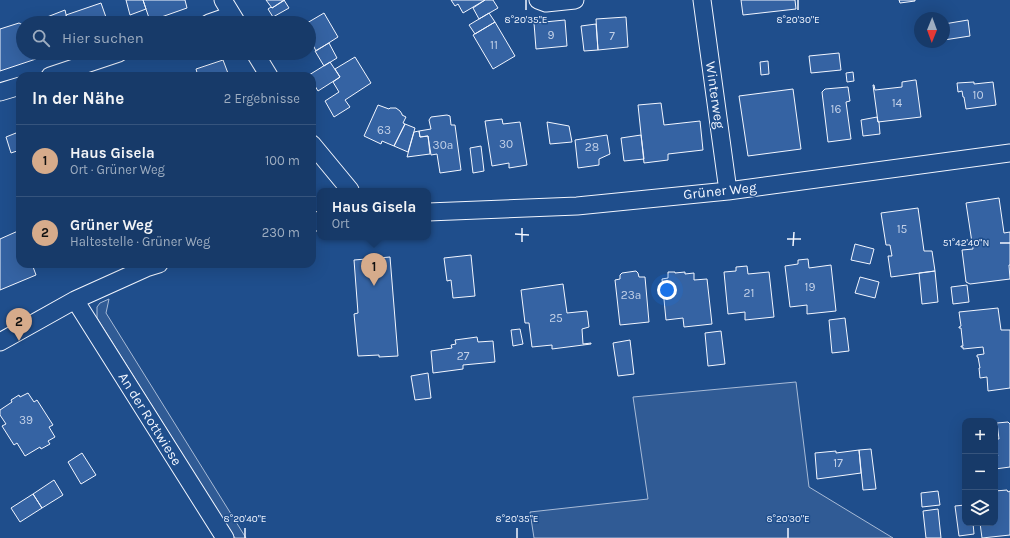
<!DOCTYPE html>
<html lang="de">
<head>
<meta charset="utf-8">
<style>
  body { margin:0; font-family:Karla,sans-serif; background:#20416f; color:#f1f3f6 }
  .controls { position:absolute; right:12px; bottom:12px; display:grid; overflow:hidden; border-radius:8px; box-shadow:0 4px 16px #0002 }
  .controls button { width:36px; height:36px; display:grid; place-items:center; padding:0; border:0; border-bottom:1px solid #36547d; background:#173a69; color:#f1f3f6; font:20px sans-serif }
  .compass { position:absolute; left:914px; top:12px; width:36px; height:36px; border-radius:50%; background:#173a69; box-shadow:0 4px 16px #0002; rotate:181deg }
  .you { position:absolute; left:667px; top:290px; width:14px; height:14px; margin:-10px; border:3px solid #fff; border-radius:50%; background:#1a73e8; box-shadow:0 0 0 6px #1a73e833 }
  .badge { display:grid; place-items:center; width:26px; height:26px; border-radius:50%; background:#d6ab8b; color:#111; font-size:13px; font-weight:700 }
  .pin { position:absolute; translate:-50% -33px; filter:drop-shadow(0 1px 2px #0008) }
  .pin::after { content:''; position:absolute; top:21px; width:14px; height:12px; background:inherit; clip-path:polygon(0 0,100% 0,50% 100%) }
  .popup { position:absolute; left:317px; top:188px; width:114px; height:52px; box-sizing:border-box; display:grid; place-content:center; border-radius:8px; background:#173a69; filter:drop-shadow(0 1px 3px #0005); font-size:13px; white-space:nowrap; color:#9eadc0 }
  .popup b { font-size:15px; color:#f1f3f6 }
  .popup::after { content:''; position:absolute; left:50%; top:100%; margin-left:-8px; border:8px solid transparent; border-top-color:#173a69 }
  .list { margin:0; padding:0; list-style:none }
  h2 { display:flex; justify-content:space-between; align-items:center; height:52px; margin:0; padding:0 16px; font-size:17px }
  h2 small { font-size:13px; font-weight:400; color:#9eadc0 }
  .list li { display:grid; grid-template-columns:26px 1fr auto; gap:12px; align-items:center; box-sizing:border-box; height:72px; padding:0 16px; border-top:1px solid #36547d }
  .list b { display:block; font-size:15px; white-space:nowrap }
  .list p { margin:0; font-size:13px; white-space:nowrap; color:#9eadc0 }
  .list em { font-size:13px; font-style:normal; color:#9eadc0 }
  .icon { flex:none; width:22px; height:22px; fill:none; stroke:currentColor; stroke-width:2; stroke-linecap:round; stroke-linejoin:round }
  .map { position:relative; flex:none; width:1010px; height:538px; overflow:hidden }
  .search { position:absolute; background:#173a69; box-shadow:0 4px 16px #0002; left:16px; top:16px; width:300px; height:44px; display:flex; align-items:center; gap:10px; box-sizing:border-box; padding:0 14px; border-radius:22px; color:#9eadc0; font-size:15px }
  .panel { position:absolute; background:#173a69; box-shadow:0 4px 16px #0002; left:16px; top:72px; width:300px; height:196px; border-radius:12px }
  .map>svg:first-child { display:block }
</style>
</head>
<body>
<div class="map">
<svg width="1010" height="538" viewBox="0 0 1010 538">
  <rect width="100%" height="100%" fill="#1f4e8c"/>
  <path fill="#305b95" stroke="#a8bbd7" d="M109,299L106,313L246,538H235L97,318V307L100,303Z
    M796,382L809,487L893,538H534L530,512L648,499L633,397Z"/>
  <path fill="#3563a3" stroke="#f2f6ff" d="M126,0H143L146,9L130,15Z
    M143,0H185L187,8L150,21Z
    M266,0H285L272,8Z
    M284,0L289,8L273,17L268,9L271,7L272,8Z
    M451,0H485L463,13L458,4L455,6Z
    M485,0H493L498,8L479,19L473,8Z
    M741,0H795L796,9L743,15Z
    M899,0H915V1L900,3Z
    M101,3L108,23H68L66,15Z
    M65,10L68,23H49L47,17Z
    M324,13L338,37L316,51L313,45L309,48V23H307Z
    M489,13L495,22L475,34L469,25Z
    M626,17L628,47L598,50L596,19Z
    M565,20L567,46L536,49L534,23Z
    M968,20L970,36L944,40V24Z
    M495,22L515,56L493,69L473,35Z
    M19,23L23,25V53H34L36,59L0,71V29Z
    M596,24L598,50L584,51L581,26Z
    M329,43L337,58L324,66L315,51Z
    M839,53L841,70L811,73L809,56Z
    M355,57L371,83L345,100L350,107L334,117L325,101L339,92L333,82L340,77L335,69Z
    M223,60L229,76H198L196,69Z
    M768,61L769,74L761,75L760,62Z
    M330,62L340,77L318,91L312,81V76L309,75Z
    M853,72L854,81L847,82L846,73Z
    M915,80H916L921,117L878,122L873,85H874L875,90L902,87V82Z
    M974,82V84L993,82L996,105L966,109L964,97H963L962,91L958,92L957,83Z
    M848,87L850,101L846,102L851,139L828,142L822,92L825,89Z
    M793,89L801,149L748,156L739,96Z
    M661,103L664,125L700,121L703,150L668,154V160L644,163L638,105Z
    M378,105L389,109L390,108H396L400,111L402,114V115L406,117L403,123L405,124L394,146L382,141L381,144L364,136Z
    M447,115L450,116L451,125H455L461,170L440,173L437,154L431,155L428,136L420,137L419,131L431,129L429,120L431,117Z
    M877,117L878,122H879L880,134L863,136L861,120Z
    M502,119L503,124L520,122L527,165L509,168V163L492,166L485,121Z
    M547,122L569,126L572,142L550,144Z
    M405,124L415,128L408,152L394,146Z
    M419,131L420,137L428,136L430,154L407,157L414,132Z
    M16,133L20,144V150L11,153L6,137Z
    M607,135L610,154L599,159V165L578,168L575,140Z
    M641,135L644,159L624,161L621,138Z
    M481,146L484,171L473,173L470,148Z
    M999,198L1004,233L1010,232V265H1009L1010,279L970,284L966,282L962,250L973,249L966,203Z
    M918,208L924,251H932L935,271L891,277L888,256H892L890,245H886L881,213Z
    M18,231L20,237V264H32L36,275L0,290V239Z
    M855,244L874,249L870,264L851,260Z
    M471,255L475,296L453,298L451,280L447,281L444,258Z
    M390,257L398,356L379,357V355L358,356L354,314L358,313L354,260Z
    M808,259L809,268L831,265L836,311L807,314V305L790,307L785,266L798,264V260Z
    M747,266L748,274L769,272L774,317L745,320V312L728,314L724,272L736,271V267Z
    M636,271L638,273L639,277H645L649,322L620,325L615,280L620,279V275L622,273Z
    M935,271L938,302L922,304L919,273Z
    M668,272H675V273L685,272V274L694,273V280L707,279L712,324L684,327L683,318L666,320L662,279L668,278Z
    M860,277L879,282L875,298L855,293Z
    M563,284L567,313L587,311L589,327L582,329L583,344L591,343V344L552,349V345L532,347L529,323H525L521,290Z
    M967,285L969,302L953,304L951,287Z
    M998,308L1001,330H1010V388L988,391L987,377L980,378L979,368H980L978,357H977V355L984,354L983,347L963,349V347H961V346H963L961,328H959V327L961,326L959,312Z
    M845,318L849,351L832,353L829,320Z
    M520,329L523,344L513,346L511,330Z
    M721,331L725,364L708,366L705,333Z
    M477,337L478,342L493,341L495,362L463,365V369L433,373L431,351L452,348L451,345L456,344L455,340Z
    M630,340L634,374L618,376L613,343Z
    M428,373L431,398L415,400L411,376Z
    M28,393L34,402L37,400L53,425L49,427L55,437L48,441L50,444L41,449L40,447L25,456L17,443L14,445L2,426L6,424L0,415V410L12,402L11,400L19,395L20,397Z
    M1008,422L1010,424V467L995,469V458H996L998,455L996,454L995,443L996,439H999L997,423Z
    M871,449L876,489L863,490L859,450Z
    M859,450L861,473L817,479L815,453L836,451V453Z
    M82,453L96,475L81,484L68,462Z
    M54,480L63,495L42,508L33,494Z
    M1007,490L1008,492L1010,491V535L982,538L980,523H995V491Z
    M938,491L940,505L922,507L921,493Z
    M33,494L42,508L20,522L11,508Z
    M965,505V523H973L974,534L959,536L955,506Z
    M938,509L941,538H926L923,511Z"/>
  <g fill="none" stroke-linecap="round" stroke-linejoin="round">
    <g stroke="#f2f6ff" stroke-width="19">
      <path id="street" d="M223,0L237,23
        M538,0L546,3L575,0
        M702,0L728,191
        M209,23L232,15
        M255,53L269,76
        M50,76L119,53
        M0,92L20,86
        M312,144L350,190
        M428,212L577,206L728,191L1010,153
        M312,223L320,220
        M75,300L225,538
        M0,342L75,300L146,268L159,264"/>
    </g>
    <use href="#street" stroke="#1f4e8c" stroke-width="17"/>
  </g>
  <path fill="none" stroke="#f2f6ff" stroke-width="1.5" d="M526,10V0M798,10V0M515,234L529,235M787,239H801M522,242V228M1000,243H1010M793,246L794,232M245,538V528M517,538V528M788,538V528"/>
  <g text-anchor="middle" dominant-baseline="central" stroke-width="3" stroke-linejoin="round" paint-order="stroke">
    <g font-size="12" fill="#c3d1e8">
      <text x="551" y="35">9</text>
      <text x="612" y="36">7</text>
      <text x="494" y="45">11</text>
      <text x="978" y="95">10</text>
      <text x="897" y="103">14</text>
      <text x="836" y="109">16</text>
      <text x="384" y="130">63</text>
      <text x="506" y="144">30</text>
      <text x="443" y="145">30a</text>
      <text x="592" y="147">28</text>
      <text x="902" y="229">15</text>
      <text x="810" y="287">19</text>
      <text x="749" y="293">21</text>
      <text x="631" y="295">23a</text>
      <text x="556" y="318">25</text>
      <text x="463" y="356">27</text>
      <text x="26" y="420">39</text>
      <text x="838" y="463">17</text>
    </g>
    <g font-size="14" fill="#f2f6ff" stroke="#1f4e8c">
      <text transform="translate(715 95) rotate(82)">Winterweg</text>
      <text transform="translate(720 191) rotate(-6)">Grüner Weg</text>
      <text transform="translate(150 419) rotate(58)">An der Rottwiese</text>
    </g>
  </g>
  <g font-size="10" text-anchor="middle" fill="#f2f6ff" stroke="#1f4e8c" stroke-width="3" stroke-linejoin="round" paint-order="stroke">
    <text x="526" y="23">8°20'35"E</text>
    <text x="798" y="23">8°20'30"E</text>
    <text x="966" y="246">51°42'40"N</text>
    <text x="245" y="522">8°20'40"E</text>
    <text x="517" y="522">8°20'35"E</text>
    <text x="788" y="522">8°20'30"E</text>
  </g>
</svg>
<div class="controls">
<button>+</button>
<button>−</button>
<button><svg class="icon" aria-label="layers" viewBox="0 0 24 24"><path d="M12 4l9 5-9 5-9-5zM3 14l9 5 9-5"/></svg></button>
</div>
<svg class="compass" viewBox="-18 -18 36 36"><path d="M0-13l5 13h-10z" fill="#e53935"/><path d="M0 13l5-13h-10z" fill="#9eadc0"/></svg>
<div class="you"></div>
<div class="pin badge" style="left:374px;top:286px">1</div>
<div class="popup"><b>Haus Gisela</b>Ort</div>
<div class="pin badge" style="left:19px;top:341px">2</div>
<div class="search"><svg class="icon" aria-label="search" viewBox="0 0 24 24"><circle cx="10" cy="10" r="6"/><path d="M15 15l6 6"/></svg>Hier suchen</div>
<section class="panel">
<h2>In der Nähe<small>2 Ergebnisse</small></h2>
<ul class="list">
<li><span class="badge">1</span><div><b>Haus Gisela</b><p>Ort · Grüner Weg</p></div><em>100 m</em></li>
<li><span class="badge">2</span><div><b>Grüner Weg</b><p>Haltestelle · Grüner Weg</p></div><em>230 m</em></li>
</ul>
</section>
</div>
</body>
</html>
